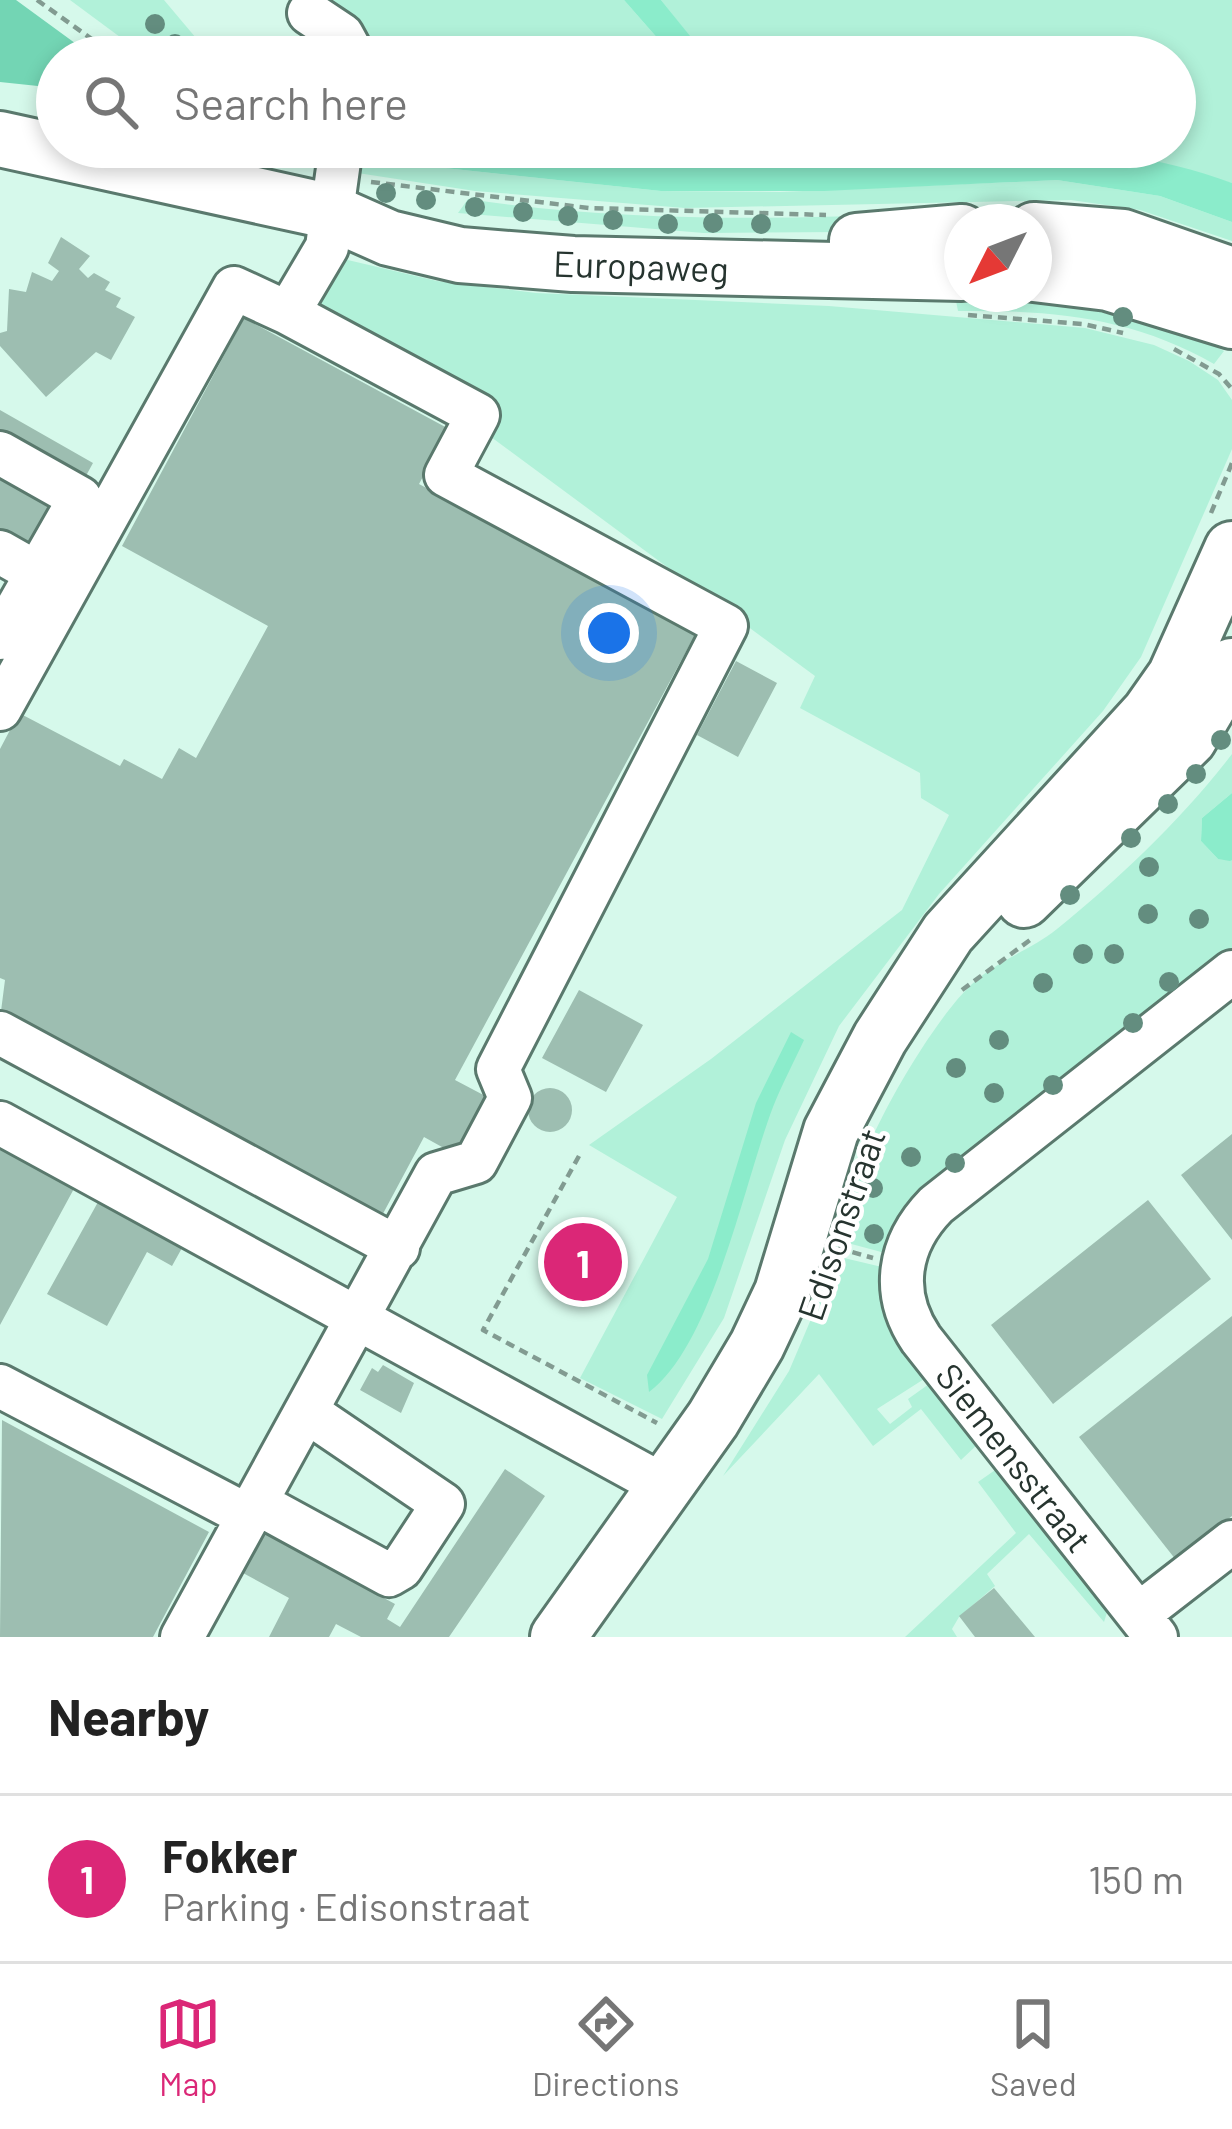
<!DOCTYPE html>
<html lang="en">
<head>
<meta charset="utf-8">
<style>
  body { margin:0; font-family:Barlow,sans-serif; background:#f2f2f2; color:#222 }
  .compass { position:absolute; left:944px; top:204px; width:108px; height:108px; border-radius:50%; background:#fff; box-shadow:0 6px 18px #0003; rotate:228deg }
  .you { position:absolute; left:609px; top:633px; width:42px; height:42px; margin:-30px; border:9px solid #fff; border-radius:50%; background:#1a73e8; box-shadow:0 0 0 18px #1a73e833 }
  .badge { display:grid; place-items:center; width:78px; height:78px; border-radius:50%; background:#db2777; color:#fff; font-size:39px; font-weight:700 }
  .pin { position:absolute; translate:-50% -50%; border:6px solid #fff; box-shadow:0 3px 12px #0006 }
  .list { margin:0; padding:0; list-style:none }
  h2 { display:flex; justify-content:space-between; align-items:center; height:156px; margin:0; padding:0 48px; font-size:51px }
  h2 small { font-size:39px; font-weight:400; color:#767676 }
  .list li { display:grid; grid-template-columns:78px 1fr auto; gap:36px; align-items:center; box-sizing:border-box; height:168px; padding:0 48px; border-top:3px solid #e0e0e0 }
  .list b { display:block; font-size:45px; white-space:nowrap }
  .list p { margin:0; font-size:39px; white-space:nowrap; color:#767676 }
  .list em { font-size:39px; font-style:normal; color:#767676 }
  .icon { flex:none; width:66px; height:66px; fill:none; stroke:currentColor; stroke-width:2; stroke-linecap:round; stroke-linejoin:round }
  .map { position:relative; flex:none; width:1232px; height:1637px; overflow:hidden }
  .search { position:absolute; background:#fff; box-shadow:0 6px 18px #0003; left:36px; right:36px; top:36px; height:132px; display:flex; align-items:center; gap:30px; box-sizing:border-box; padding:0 42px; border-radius:66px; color:#767676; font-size:45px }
  .sheet { height:324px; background:#fff }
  nav { display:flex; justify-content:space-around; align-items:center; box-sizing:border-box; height:168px; border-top:3px solid #e0e0e0; background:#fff; font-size:33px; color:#767676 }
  nav a { display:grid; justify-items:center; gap:6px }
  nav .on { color:#db2777 }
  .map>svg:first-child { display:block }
</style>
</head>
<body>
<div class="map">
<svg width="1232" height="1637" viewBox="0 0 1232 1637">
  <rect width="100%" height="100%" fill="#d6f9eb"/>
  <path fill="#b1f1d9" d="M70,0H164L212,57H147Z
    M314,0H624L674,57H369Z
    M661,0H1232V183L1092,147H1175V57H706Z
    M356,147H382L398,163L661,191L780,192L1057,180L1160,196L1232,222V241L1140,210L1071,200L685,208L475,191L351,172Z
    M528,147H743L750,155L749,160Z
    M468,199C655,227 844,218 1032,208L1034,222L844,232L704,233L458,213Z
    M335,257L437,281L536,293L829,306L1085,328L1154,345L1189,361L1218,380L1232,400V449L1141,657L1103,711L939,894L839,1026L785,1140L724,1318L662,1419L580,1378L677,1197L589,1145L711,1059L902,910L949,815L921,798L920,773L800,708L815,676L308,302Z
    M955,296C1049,298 1140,304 1224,351L1214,364C1132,317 1051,310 958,311Z
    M1232,754V793L1202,818L1201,841L1218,859L1232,860V955L885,1253L844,1242C836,1181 924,1033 966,990C992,962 1028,952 1057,929C1119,879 1184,817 1232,754Z
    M844,1258L882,1267L932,1374L877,1409L890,1424L912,1407L908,1399L936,1379L980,1442L961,1460L921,1409L873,1446L819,1374L723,1476L789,1371L834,1265Z
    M998,1468L1110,1603L1104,1622L1029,1534L987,1574L995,1586L959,1617L952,1629L957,1637H905L1016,1533L978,1482Z"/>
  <path fill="#73d5b4" d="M0,0H16L94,57H57V88L0,82Z"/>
  <path fill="#8beccb" d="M624,0H661L707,57H674Z
    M382,147H528L732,161L749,160L744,147H778L789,155C943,151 1084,128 1232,183V222L1160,196L1057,180L824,191H661L398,163Z
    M1232,793V860L1230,861L1218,859L1201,841L1202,818Z
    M791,1032L804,1040C794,1062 782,1084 773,1107C744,1183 713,1344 649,1392L647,1375L708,1259L756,1103Z"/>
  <path fill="#9dbeb1" d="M61,237L90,256L79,269L88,278L94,273L110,282L105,290L121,298L116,307L135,317L111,360L96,352L46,397L0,346V333L7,331L9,289L26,292L32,272L52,281L59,271L48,263Z
    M244,318L449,429L419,484L696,633L455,1080L491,1099L460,1157L424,1137L378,1223L0,1019L5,980L0,978V749L19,713L120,766L124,759L162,779L179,748L196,758L268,626L122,546Z
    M0,410L93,463L82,483L0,437Z
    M0,465L59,498L32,546L0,528Z
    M736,661L777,683L738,757L697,735Z
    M579,990L643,1025L606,1092L542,1058Z
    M528 1110a22 22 0 1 1 44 0a22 22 0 1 1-44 0Z
    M1232,1134V1240L1181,1175Z
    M0,1144L76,1185L0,1325Z
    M1148,1200L1211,1279L1053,1404L991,1325Z
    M98,1202L182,1248L172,1266L147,1252L107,1326L47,1294Z
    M1232,1316V1516L1176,1560L1079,1437Z
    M383,1365L414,1383L401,1413L360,1390L372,1368L378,1372Z
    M2,1420L209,1532L153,1637H0Z
    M505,1469L545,1496L449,1637H361L336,1624L329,1637H269L289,1598L243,1573L265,1533L395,1604L387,1619L400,1627Z
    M994,1588L1035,1637H975L959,1616Z"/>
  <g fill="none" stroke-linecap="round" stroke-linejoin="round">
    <g stroke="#5a796d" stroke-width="48">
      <path id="minor" d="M309,13L342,35L354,57
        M0,453L80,498L0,638
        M0,552L37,573
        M0,709L234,288L288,313
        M0,1033L398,1248
        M0,1123L666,1487
        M0,1386L248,1516
        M255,1502L389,1575L401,1568L443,1504L306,1411
        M1139,1614L1232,1542
        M182,1637L436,1174L476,1162L510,1098L498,1069L726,626L446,475L478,415L288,313L327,247L341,147
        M1156,1637L921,1339C890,1293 898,1244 936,1205L1232,972"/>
    </g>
    <g stroke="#5a796d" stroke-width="60">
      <path id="major" d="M0,139L328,211L389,238L460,255L573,264L962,273
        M1034,230L1123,237L1232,275
        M857,241L962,232
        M1034,274L1108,283L1232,321
        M1024,900L1189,739L1232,666
        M558,1637L713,1419L757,1345L782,1292L831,1131L880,1038L948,933L1149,713L1175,676L1232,549"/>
    </g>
    <path stroke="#829b91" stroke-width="4.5" stroke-dasharray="9 6" stroke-linecap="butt" d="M37,0L117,57
      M371,182L589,208L826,215
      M968,315L1083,324L1123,333
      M1174,349L1219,374L1232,389
      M1211,513L1232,463
      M962,990L1030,940
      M579,1156L483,1330L657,1423
      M838,1248L873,1258"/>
    <use href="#minor" stroke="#fff" stroke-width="42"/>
    <use href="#major" stroke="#fff" stroke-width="54"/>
  </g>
  <g fill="#638d7f">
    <circle cx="155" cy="24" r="10"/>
    <circle cx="175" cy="44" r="10"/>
    <circle cx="386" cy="193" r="10"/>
    <circle cx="426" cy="200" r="10"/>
    <circle cx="475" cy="207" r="10"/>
    <circle cx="523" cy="212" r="10"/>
    <circle cx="568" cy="216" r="10"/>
    <circle cx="613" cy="220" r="10"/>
    <circle cx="713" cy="223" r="10"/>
    <circle cx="668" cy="224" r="10"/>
    <circle cx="761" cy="224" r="10"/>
    <circle cx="1123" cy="317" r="10"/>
    <circle cx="1221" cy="740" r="10"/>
    <circle cx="1196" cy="774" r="10"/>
    <circle cx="1168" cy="804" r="10"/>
    <circle cx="1131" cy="838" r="10"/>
    <circle cx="1149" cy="867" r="10"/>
    <circle cx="1070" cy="895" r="10"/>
    <circle cx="1148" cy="914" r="10"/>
    <circle cx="1199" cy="919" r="10"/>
    <circle cx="1083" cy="954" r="10"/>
    <circle cx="1114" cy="954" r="10"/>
    <circle cx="1169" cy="982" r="10"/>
    <circle cx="1043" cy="983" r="10"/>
    <circle cx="1133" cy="1023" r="10"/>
    <circle cx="999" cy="1040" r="10"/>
    <circle cx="956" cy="1068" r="10"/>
    <circle cx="1053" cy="1085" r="10"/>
    <circle cx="994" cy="1093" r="10"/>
    <circle cx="911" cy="1157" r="10"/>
    <circle cx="955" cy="1163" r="10"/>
    <circle cx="873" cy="1188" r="10"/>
    <circle cx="874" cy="1234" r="10"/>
  </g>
  <g text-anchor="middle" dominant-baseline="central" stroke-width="9" stroke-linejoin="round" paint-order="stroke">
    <g font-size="36" fill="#26342f" stroke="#fff">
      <text transform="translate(641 265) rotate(2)">Europaweg</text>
      <text transform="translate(840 1224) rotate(-71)">Edisonstraat</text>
      <text transform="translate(1015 1457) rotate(52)">Siemensstraat</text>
    </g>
  </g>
</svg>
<svg class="compass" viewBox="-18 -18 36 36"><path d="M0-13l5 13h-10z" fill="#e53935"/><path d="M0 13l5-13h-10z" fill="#767676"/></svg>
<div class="you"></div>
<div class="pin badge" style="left:583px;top:1262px">1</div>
<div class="search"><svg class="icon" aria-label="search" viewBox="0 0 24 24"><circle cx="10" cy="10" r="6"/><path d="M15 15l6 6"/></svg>Search here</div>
</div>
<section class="sheet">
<h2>Nearby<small></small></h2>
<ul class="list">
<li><span class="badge">1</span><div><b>Fokker</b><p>Parking · Edisonstraat</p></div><em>150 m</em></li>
</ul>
</section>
<nav>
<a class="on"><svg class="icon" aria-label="map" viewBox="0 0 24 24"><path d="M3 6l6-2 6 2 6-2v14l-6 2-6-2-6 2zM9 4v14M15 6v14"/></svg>Map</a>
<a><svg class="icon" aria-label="directions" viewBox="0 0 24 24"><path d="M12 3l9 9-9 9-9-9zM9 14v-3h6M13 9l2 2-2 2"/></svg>Directions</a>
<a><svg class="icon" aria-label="saved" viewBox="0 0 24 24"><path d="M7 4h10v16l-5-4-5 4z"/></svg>Saved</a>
</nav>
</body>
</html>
